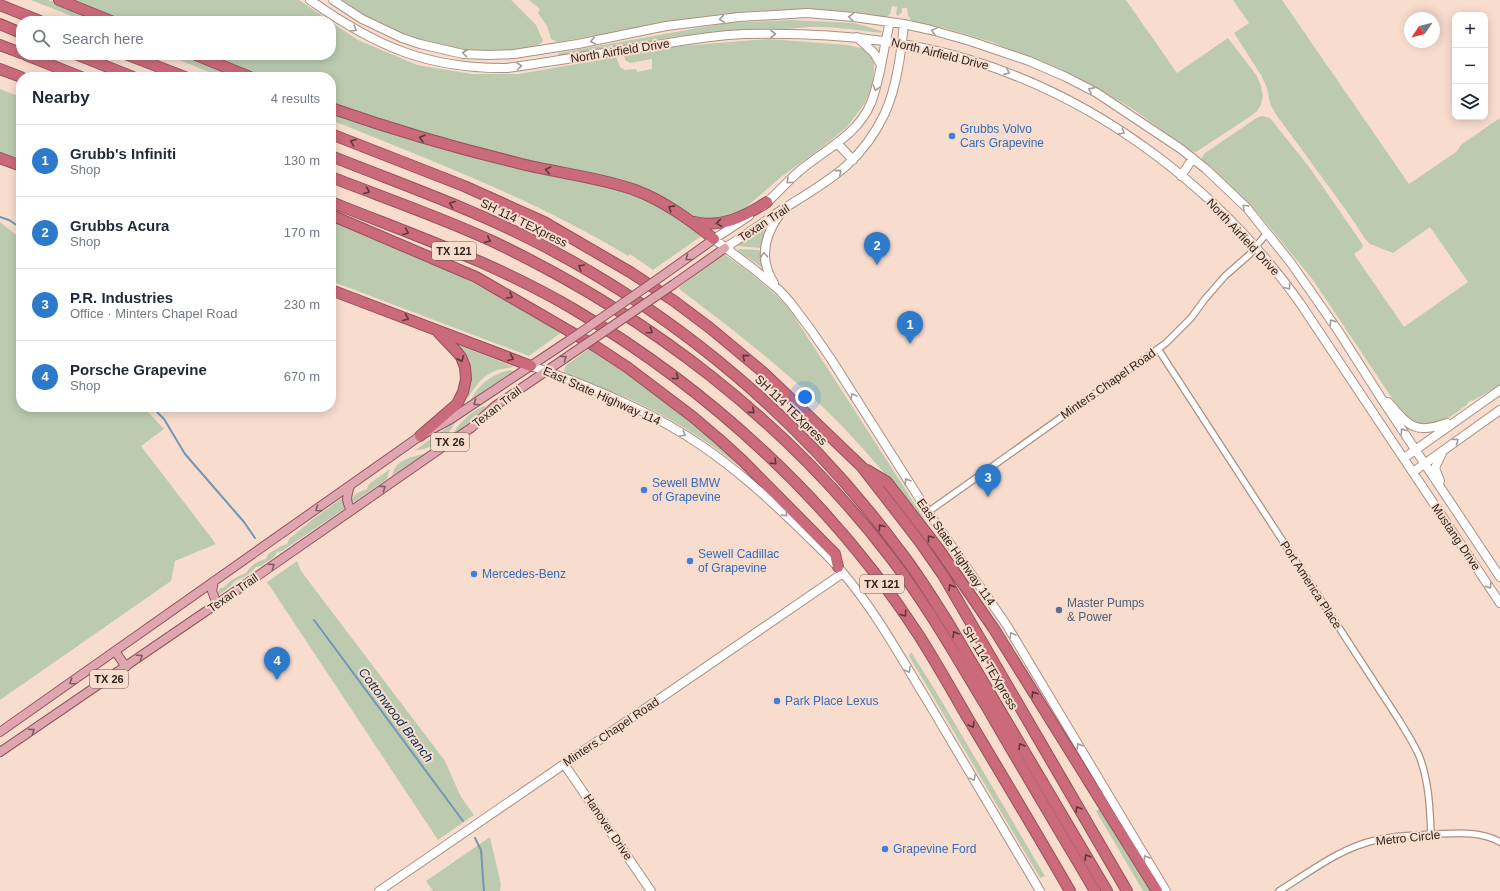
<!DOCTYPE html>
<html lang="en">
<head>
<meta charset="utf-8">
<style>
  body { margin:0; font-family:Helvetica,sans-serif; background:#f2f2f3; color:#1f2937 }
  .controls { position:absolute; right:12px; top:12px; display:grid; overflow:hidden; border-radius:8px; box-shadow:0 2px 10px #0003 }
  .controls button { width:36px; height:36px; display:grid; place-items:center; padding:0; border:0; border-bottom:1px solid #e0e1e3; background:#fff; color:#1f2937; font:20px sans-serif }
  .compass { position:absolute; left:1404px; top:12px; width:36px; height:36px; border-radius:50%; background:#fff; box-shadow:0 2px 10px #0003; rotate:235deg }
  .you { position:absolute; left:805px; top:397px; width:14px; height:14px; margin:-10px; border:3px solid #fff; border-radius:50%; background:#1a73e8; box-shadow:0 0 0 6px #1a73e833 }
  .badge { display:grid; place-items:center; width:26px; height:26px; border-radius:50%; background:#2e7aca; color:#fff; font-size:13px; font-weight:700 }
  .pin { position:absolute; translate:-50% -33px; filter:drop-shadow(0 1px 2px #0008) }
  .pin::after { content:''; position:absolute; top:21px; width:14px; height:12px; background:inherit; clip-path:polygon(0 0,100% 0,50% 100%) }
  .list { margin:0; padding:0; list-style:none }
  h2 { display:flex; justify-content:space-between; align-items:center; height:52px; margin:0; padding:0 16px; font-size:17px }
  h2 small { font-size:13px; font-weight:400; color:#747a83 }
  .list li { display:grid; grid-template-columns:26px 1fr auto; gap:12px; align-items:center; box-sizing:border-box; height:72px; padding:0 16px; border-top:1px solid #e0e1e3 }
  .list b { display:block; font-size:15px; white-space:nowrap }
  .list p { margin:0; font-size:13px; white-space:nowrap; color:#747a83 }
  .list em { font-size:13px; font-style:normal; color:#747a83 }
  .icon { flex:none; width:22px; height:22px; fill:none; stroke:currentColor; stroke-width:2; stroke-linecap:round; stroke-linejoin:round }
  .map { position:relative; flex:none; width:1500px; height:891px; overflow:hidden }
  .search { position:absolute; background:#fff; box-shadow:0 2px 10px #0003; left:16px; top:16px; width:320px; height:44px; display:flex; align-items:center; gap:10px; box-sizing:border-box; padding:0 14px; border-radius:16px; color:#747a83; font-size:15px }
  .panel { position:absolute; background:#fff; box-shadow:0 2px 10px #0003; left:16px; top:72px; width:320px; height:340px; border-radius:16px }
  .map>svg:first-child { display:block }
</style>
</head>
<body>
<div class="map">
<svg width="1500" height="891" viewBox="0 0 1500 891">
  <rect width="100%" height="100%" fill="#f8ddce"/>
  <path fill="#bccbb0" d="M31,0H48L102,21H84Z
    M70,0H299L330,21H122Z
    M340,0H511L536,25L543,41C536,49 525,48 515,50C456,57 387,35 340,0Z
    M529,0H1126L1177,73L1228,38L1257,76L1261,86L1263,96L1261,105L1256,112L1248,118L1196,152L1190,151L1133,109L1084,81L992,42L944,28L913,22L908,16L907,8H902V12L898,16L896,14L897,7L892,6L890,14L886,18L811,10L752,11L706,16L558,42L551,39L547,26L538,13L540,9Z
    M1233,0H1282L1409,184L1456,152L1462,144L1500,118V385L1472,401V400L1467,403L1468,404C1443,422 1430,435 1402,413L1313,280L1258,213L1237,193L1202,161V157L1205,153L1258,117L1263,116L1270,118L1310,168L1363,245L1362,248L1354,254L1404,327L1468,282L1430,227L1393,253L1370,244L1366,240L1348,213L1275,113L1270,103L1267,88L1261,75L1234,33L1249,23Z
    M791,20L854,23L882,31L881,33C850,29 819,24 788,29L679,36L564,56H558L559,53L726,23Z
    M331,22L358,40L417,65L472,74H519L616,57L620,67L625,70L636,69L637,72L652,69V59L630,63L625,60L624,56L680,46L768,39L847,45L861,48L866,51L872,59L874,63V70L872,85L865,103L847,127L830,141L781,177L744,209L734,214L713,218V220C695,220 685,213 670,204L475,149L353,112L331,103V77H262L206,55H331Z
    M167,55H189L244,77H221Z
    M0,89L21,97V163L0,154Z
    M331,111L604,185C622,191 640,196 656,205C673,213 688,224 703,235L653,270L630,254L628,256C534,199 432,161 331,120Z
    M331,219L441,265L562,332L529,356L331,281Z
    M0,222L21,239V407H143L164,429L141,446L216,544L175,561L171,581L0,700Z
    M767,225L768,226L763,238L761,247L759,248L737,246Z
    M739,249L759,250L761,252L763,268L738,251Z
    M724,254C748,271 771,288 790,310L929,526C901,493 873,459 843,427C793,376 735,331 678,288Z
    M456,344L512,366L513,367C508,368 502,369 497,370C483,375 475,386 468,398Z
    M589,349L624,370L669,402L740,463L738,465C705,439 669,417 630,399C609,390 586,383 564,373L565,366Z
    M510,370L514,372L470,401C479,384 490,375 510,370Z
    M484,406L486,407L465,426L450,437C460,423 468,413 484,406Z
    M456,421C447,439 434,448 414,451Z
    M426,453L392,476C395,459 412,457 426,453Z
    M390,469L387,479L354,502L352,501C353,493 360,492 367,489L369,484Z
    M346,495L344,499V509L282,551L277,552L274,557L261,566L256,567C250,574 244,578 235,581L232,585L220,594H217L220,588H223C231,580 235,577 246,573C251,565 257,561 266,559L268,554L281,546L287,544L289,539L313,519Z
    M297,561L301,571L445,761L461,797L474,815L438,840L267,582Z
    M911,652L935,690L1045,876L1040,878L909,656Z
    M1101,808L1153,891H1143L1096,811Z
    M490,837L501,885L500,891H433L426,881Z"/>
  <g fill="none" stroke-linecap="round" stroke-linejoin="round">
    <path stroke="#7296b3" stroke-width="2" d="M0,217L9,220L21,228
      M152,407L164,419L185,454L244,522L255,538
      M314,620L463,821
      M475,838L481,850L484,891"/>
    <g stroke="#aa9183" stroke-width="8">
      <path id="street" d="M1158,349L1399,720C1406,732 1415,745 1420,758C1429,783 1430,809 1431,834
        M928,512L1166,343L1191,318L1205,299L1225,276L1249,255L1267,233
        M1279,891C1310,872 1340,848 1376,840C1396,835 1417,835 1437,834C1458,833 1481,831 1500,842"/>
    </g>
    <g stroke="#aa9183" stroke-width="10">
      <path id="secondary" d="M310,0C375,46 427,69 507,68C557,61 607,52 657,45C686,40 715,35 745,34C821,32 901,38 974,61C1105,102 1221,192 1300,303L1500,603
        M333,0L362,19L402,38L420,44L463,54L488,55L514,54L578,44L666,26L739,17L807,13L854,17L904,24L931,30L970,41L1029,61L1066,77L1097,93L1181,149L1206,169L1247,208L1291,263L1339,332L1381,398L1500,577
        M857,37L874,53L881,65
        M838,144L853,160
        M1181,176L1193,158
        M763,206C777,194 789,179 803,168C828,148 858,134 871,103C881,77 883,49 890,22
        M749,216L714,239L755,270L779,290L790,302L811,330L831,359L928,512L1006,624L1166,891
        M725,248C745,235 764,222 783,209C828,181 861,164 885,113C897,86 901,53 904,24
        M774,283C759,260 764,236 780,214
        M531,366C578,382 628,402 670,426C718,453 759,489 798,527C813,542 829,556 843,573C876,612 901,658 928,702C966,765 1003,828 1040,891
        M1388,402C1409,426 1415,435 1447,423
        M1404,458L1500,390
        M1413,472L1500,410
        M1440,481L1435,468L1442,453
        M564,764L651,891
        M379,891L843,573"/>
    </g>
    <g stroke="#94525a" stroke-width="10">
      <path id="primary" d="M662,276L714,239
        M674,284L725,248
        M350,486C347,496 345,501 351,510
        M214,581L212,591L217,604
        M115,651L126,667
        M0,732L420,436L451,419L571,339
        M0,752L240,588L450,442L471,428L495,406L583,346"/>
    </g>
    <g stroke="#94525a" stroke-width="12">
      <path id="highway" d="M59,0L111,21
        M0,5L40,21
        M0,24L21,33
        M0,45L21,53
        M26,55L81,77
        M78,55L133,77
        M128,55L185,77
        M196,55L250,77
        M0,69L21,77
        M331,108C391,129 452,147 514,162C554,173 596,176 635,190C664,201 690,220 714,239
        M331,134L464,186L544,222L630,272L674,301L710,328L764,373L862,467L920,542L943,575L1127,891
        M331,156C401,184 473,209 540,244C681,317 806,424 900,551C918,574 933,599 949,624L1107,891
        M0,158L21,166
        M331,177C385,198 440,217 492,241C648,315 786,421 891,558C928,606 957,658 988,709C1023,770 1059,830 1095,891
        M331,202C413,235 498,264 575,310C710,390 832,502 918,634C936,662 952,691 969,720C1003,777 1037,834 1070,891
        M331,215L476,277L595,346L627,367L693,417L720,440L743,461L835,554L838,567
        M694,222C722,228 744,217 767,202
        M331,290L531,366
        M420,436L457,404L463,392L466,379L465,367L461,357L457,352L438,332
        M867,470L887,482L938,548L994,629L1157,891"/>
    </g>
    <use href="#street" stroke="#fff" stroke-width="5.5"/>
    <use href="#secondary" stroke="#fff" stroke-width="8"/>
    <use href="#primary" stroke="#e0a6b0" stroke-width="8"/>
    <use href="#highway" stroke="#cb6a7b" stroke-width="10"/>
    <g stroke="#94525a" stroke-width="10" stroke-linecap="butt">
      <path id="primary-bridge" d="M571,339L662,276
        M583,346L674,284"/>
    </g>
    <use href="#primary-bridge" stroke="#e0a6b0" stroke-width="8"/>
  </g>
  <defs><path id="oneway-chevron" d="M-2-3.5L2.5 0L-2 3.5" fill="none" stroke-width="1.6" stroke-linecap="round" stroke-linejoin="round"/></defs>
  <g stroke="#a19c9a">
    <use href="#oneway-chevron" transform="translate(851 17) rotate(-175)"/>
    <use href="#oneway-chevron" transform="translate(722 19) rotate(172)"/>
    <use href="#oneway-chevron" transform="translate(354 29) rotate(30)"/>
    <use href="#oneway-chevron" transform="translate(934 31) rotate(-165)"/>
    <use href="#oneway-chevron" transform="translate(773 34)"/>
    <use href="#oneway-chevron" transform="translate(593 41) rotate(169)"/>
    <use href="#oneway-chevron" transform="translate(465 53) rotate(-174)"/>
    <use href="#oneway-chevron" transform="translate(519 66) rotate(-7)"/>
    <use href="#oneway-chevron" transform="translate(1007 72) rotate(24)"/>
    <use href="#oneway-chevron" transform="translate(876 88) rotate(107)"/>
    <use href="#oneway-chevron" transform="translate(1091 90) rotate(-153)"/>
    <use href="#oneway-chevron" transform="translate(1122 132) rotate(32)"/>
    <use href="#oneway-chevron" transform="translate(839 172) rotate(-41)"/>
    <use href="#oneway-chevron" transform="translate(789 181) rotate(137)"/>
    <use href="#oneway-chevron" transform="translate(1245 207) rotate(-134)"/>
    <use href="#oneway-chevron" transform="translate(764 255) rotate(-93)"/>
    <use href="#oneway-chevron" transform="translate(1288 287) rotate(54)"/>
    <use href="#oneway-chevron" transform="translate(1332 322) rotate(-125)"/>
    <use href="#oneway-chevron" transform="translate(853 396) rotate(-121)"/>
    <use href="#oneway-chevron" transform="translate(1403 431) rotate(-124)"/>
    <use href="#oneway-chevron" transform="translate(683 434) rotate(31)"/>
    <use href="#oneway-chevron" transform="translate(1456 441) rotate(-36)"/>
    <use href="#oneway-chevron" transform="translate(907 481) rotate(-123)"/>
    <use href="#oneway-chevron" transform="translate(785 514) rotate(45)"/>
    <use href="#oneway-chevron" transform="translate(1489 586) rotate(56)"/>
    <use href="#oneway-chevron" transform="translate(1012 635) rotate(-121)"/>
    <use href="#oneway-chevron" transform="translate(908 670) rotate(59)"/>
    <use href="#oneway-chevron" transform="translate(1079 746) rotate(-121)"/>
    <use href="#oneway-chevron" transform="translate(973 778) rotate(59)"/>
    <use href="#oneway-chevron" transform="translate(1146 858) rotate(-121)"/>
  </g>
  <g stroke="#5d393a">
    <use href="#oneway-chevron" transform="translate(422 138) rotate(-164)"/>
    <use href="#oneway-chevron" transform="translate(353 142) rotate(-159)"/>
    <use href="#oneway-chevron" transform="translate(548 170) rotate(-168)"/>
    <use href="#oneway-chevron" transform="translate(367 191) rotate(21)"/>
    <use href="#oneway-chevron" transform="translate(452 204) rotate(-158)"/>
    <use href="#oneway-chevron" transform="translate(671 208) rotate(-148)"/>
    <use href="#oneway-chevron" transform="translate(719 223) rotate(172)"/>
    <use href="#oneway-chevron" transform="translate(406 232) rotate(22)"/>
    <use href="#oneway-chevron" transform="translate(488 240) rotate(24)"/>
    <use href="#oneway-chevron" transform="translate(581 267) rotate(-149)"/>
    <use href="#oneway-chevron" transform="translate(510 296) rotate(30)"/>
    <use href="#oneway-chevron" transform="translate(406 318) rotate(21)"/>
    <use href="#oneway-chevron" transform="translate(650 331) rotate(35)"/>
    <use href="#oneway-chevron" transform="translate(745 357) rotate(-139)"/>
    <use href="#oneway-chevron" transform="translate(511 358) rotate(21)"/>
    <use href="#oneway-chevron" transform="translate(461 359) rotate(64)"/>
    <use href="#oneway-chevron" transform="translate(676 377) rotate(37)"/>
    <use href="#oneway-chevron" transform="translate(752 411) rotate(42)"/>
    <use href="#oneway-chevron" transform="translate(774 462) rotate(44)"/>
    <use href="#oneway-chevron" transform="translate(881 527) rotate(-128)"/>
    <use href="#oneway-chevron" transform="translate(930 538) rotate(-127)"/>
    <use href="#oneway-chevron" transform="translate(951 587) rotate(-121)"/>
    <use href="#oneway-chevron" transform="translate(904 614) rotate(54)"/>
    <use href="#oneway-chevron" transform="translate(955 634) rotate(-121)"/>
    <use href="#oneway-chevron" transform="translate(1034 694) rotate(-122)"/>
    <use href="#oneway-chevron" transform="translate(972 725) rotate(59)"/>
    <use href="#oneway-chevron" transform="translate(1021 746) rotate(-121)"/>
    <use href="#oneway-chevron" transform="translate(1078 809) rotate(-120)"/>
    <use href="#oneway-chevron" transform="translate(1087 857) rotate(-121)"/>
  </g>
  <g stroke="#7e5e60">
    <use href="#oneway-chevron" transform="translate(688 258) rotate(144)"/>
    <use href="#oneway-chevron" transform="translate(564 358) rotate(-34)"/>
    <use href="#oneway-chevron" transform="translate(476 403) rotate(146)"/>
    <use href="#oneway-chevron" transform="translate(383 488) rotate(-34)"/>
    <use href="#oneway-chevron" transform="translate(318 509) rotate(145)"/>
    <use href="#oneway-chevron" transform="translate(272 566) rotate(-35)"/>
    <use href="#oneway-chevron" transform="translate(140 657) rotate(-35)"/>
    <use href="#oneway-chevron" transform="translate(72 682) rotate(145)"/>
    <use href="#oneway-chevron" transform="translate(32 731) rotate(-34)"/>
  </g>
  <g fill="#3f7fe0" stroke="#f8ddce" stroke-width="1.5">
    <circle cx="952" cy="136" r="4"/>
    <circle cx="644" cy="490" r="4"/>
    <circle cx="690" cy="561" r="4"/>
    <circle cx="474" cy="574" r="4"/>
    <circle cx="777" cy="701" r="4"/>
    <circle cx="885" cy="849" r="4"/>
  </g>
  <circle fill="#5c6f8a" stroke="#f8ddce" stroke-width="1.5" cx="1059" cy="610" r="4"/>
  <g text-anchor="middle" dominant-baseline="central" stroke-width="4" stroke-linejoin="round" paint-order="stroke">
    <g fill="#f8ddce" stroke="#6b5c53" stroke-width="1">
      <rect x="432" y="242" width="44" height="18" rx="3"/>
      <rect x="431" y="433" width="38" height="18" rx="3"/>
      <rect x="860" y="575" width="44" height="18" rx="3"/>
      <rect x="90" y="670" width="38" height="18" rx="3"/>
    </g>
    <g font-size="11" font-weight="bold" fill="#2e241e">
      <text x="454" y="251">TX 121</text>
      <text x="450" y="442">TX 26</text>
      <text x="882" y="584">TX 121</text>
      <text x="109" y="679">TX 26</text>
    </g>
    <g font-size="12" fill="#2e241e" stroke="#f8ddce">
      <text transform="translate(620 51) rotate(-9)">North Airfield Drive</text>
      <text transform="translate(940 54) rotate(14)">North Airfield Drive</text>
      <text transform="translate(524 223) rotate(26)">SH 114 TEXpress</text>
      <text transform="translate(764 223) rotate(-33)">Texan Trail</text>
      <text transform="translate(1243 237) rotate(47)">North Airfield Drive</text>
      <text transform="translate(1108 384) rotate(-35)">Minters Chapel Road</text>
      <text transform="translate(602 396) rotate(24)">East State Highway 114</text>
      <text transform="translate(497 407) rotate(-38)">Texan Trail</text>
      <text transform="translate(791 410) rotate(44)">SH 114 TEXpress</text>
      <text transform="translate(1456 537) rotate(56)">Mustang Drive</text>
      <text transform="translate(956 552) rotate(55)">East State Highway 114</text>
      <text transform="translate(1311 585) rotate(57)">Port America Place</text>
      <text transform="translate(233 593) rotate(-35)">Texan Trail</text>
      <text transform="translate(990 668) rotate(59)">SH 114 TEXpress</text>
      <text transform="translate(611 732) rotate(-34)">Minters Chapel Road</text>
      <text transform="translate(608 827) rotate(56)">Hanover Drive</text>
      <text transform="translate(1408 838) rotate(-6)">Metro Circle</text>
    </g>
    <g font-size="12" fill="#366cbe" stroke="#f8ddce" text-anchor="start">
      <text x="960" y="129">Grubbs Volvo<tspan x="960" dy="14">Cars Grapevine</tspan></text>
      <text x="652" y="483">Sewell BMW<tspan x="652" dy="14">of Grapevine</tspan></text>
      <text x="698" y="554">Sewell Cadillac<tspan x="698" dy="14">of Grapevine</tspan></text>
      <text x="482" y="574">Mercedes-Benz</text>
      <text x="785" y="701">Park Place Lexus</text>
      <text x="893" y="849">Grapevine Ford</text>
    </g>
    <g font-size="12" fill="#4e5e75" stroke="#f8ddce" text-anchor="start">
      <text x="1067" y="603">Master Pumps<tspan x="1067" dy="14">&amp; Power</tspan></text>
    </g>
    <g font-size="13" font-style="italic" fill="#02314f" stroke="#f8ddce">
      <text transform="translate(396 715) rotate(53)">Cottonwood Branch</text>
    </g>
  </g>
</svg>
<div class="controls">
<button>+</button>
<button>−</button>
<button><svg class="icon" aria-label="layers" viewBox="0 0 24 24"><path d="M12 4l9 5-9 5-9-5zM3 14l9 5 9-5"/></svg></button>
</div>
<svg class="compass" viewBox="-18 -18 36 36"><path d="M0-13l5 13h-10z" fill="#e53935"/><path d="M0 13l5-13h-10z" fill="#747a83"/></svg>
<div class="you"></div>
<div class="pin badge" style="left:910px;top:344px">1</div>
<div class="pin badge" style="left:877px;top:265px">2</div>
<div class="pin badge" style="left:988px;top:497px">3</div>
<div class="pin badge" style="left:277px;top:680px">4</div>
<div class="search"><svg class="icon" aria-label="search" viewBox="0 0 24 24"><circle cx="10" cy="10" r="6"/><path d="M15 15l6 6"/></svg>Search here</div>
<section class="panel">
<h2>Nearby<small>4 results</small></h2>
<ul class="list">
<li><span class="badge">1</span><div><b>Grubb's Infiniti</b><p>Shop</p></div><em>130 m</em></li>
<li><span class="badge">2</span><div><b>Grubbs Acura</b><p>Shop</p></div><em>170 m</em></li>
<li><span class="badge">3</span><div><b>P.R. Industries</b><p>Office · Minters Chapel Road</p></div><em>230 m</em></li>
<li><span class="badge">4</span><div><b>Porsche Grapevine</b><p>Shop</p></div><em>670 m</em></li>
</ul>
</section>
</div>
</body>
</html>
